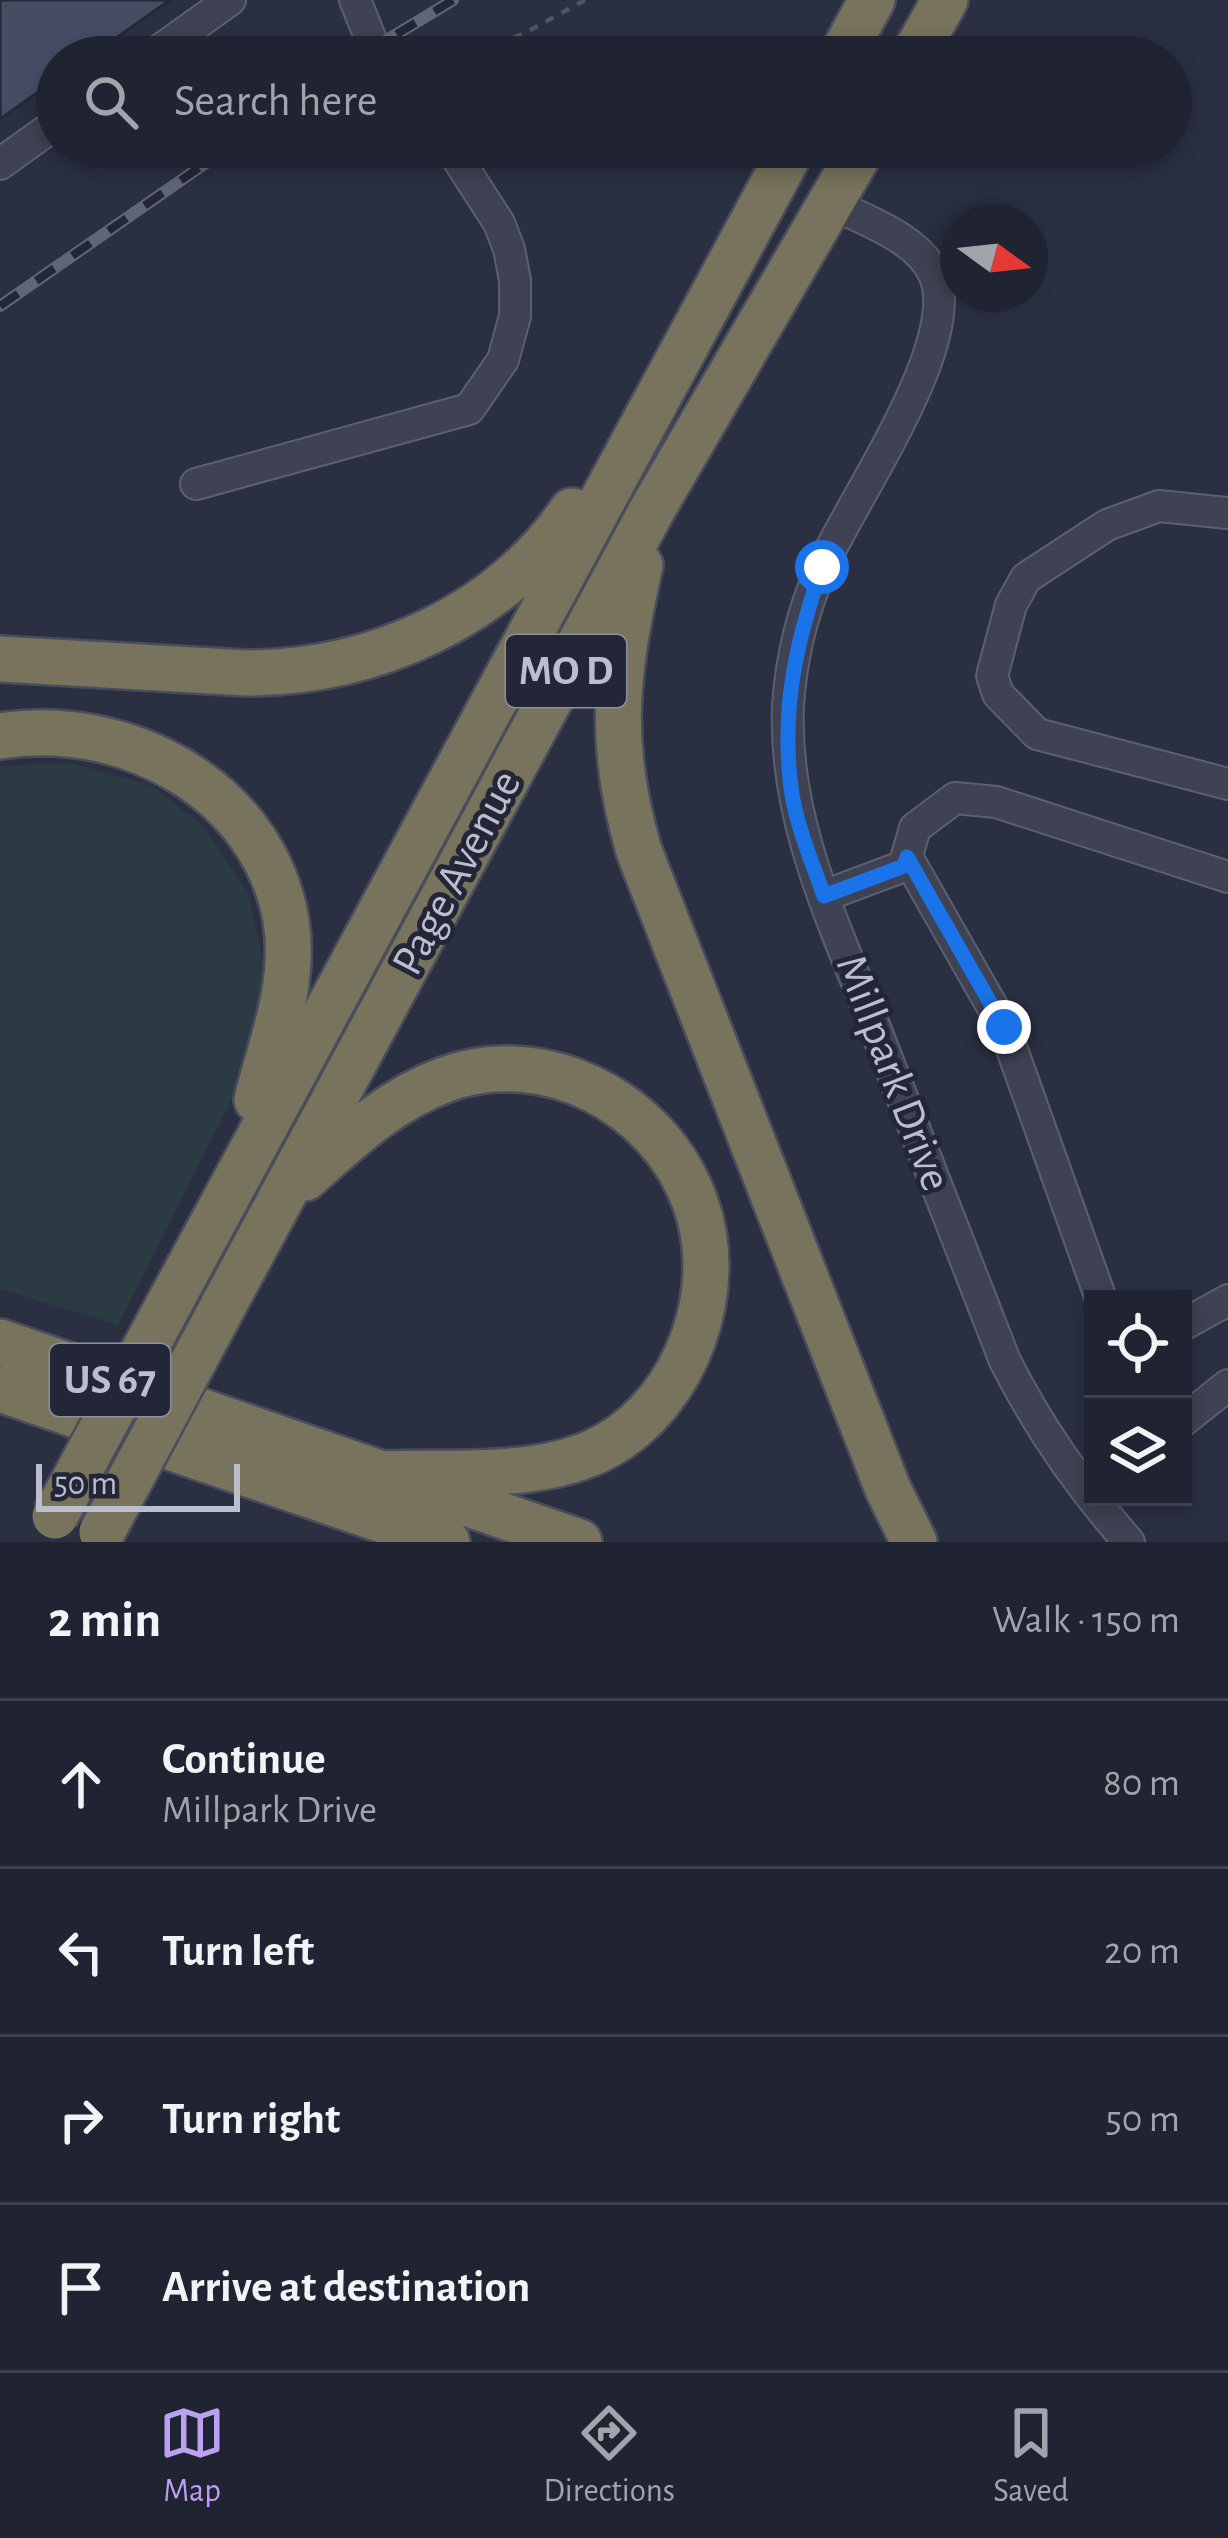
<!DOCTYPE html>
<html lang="en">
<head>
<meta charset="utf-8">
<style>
  body { margin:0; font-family:"Alegreya Sans",sans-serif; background:#282b3a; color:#f1f3f6 }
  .controls { position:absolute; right:36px; bottom:36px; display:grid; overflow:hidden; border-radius:0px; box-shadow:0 6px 18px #0003 }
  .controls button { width:108px; height:108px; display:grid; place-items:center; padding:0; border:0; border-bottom:3px solid #3d404d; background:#202332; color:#f1f3f6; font:60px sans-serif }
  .compass { position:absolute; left:940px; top:204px; width:108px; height:108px; border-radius:50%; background:#202332; box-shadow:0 6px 18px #0003; rotate:105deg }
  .scale { position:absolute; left:36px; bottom:30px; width:204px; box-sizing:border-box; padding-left:12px; border:6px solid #bbbecc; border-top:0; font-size:33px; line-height:42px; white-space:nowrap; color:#bbbecc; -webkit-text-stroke:9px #232637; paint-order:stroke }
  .stop { position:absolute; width:36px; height:36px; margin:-27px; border:9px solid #1a73e8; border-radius:50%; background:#fff }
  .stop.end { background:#1a73e8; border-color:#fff; box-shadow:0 3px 12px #0008 }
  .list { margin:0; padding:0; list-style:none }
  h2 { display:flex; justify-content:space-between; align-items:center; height:156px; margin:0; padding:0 48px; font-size:51px }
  h2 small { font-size:39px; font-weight:400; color:#a2a4ac }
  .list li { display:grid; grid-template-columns:78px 1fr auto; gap:36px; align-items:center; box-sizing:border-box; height:168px; padding:0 48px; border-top:3px solid #3d404d }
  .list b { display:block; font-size:45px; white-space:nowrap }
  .list p { margin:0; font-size:39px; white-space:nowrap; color:#a2a4ac }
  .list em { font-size:39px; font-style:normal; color:#a2a4ac }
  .icon { flex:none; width:66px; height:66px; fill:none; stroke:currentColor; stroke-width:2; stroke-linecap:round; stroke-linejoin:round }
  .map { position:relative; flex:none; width:1228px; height:1542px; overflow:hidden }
  .search { position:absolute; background:#202332; box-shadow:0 6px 18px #0003; left:36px; right:36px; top:36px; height:132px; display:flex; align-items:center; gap:30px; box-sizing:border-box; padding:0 42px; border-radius:66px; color:#a2a4ac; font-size:45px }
  .sheet { height:828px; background:#202332 }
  nav { display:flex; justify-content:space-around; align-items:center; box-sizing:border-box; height:168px; border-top:3px solid #3d404d; background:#202332; font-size:33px; color:#a2a4ac }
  nav a { display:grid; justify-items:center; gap:6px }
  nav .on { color:#bca0f2 }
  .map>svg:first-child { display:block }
</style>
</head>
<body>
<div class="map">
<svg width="1228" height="1542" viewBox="0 0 1228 1542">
  <rect width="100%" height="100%" fill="#2a2f42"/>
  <path fill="#2c3b43" d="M72,763L153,786L204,827L248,892L263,961L259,1033L237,1089L118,1325L0,1289V766Z"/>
  <path fill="#464c62" stroke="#252839" stroke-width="3" d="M0,0H170L89,57H57V79L0,119Z"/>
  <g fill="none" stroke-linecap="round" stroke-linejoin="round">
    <g stroke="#5c5f6f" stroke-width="34">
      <path id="minor" d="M355,0L378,57
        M150,57L230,0
        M0,164L57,123
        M831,203C865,221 917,237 934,274C964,342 852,499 823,565C803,609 791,659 788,706C783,824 838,931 879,1038C921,1145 963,1253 1005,1361C1039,1428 1079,1486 1129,1542
        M196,484L469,409L503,360L515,316V280L509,249L499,223L450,147
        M1228,513L1159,506L1107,525L1026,578L1011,605L992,676L998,694L1037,734L1228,784
        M907,857L1004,1027L1101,1299
        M824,896L904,866L915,828L955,798L996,802L1228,877
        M1183,1325L1228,1300
        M1183,1421L1228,1385"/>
    </g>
    <g stroke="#494c5c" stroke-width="50">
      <path id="highway" d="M841,57L872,0
        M913,57L945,0
        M640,565C616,674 607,742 639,851L888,1489L914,1542
        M0,659L246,673C373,673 499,617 572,511
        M0,736C123,716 263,788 286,920C296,983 272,1041 257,1100
        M305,1178C349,1139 388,1101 444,1080C544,1043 659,1102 695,1202C727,1289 687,1401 606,1446C543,1481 452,1471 382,1474
        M175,1293L793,147
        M222,1308L653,508L863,147
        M0,1342L579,1542
        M0,1389L447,1542"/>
    </g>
    <path stroke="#4a5860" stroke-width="4.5" stroke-dasharray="9 9" stroke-linecap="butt" d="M463,57L525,33L585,0"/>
    <use href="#minor" stroke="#3e4252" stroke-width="30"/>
    <use href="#highway" stroke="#77735c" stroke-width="45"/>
    <g stroke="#616578" stroke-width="12">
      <path id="rail" d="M359,57L453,0
        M0,306L229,147"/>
    </g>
    <use href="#rail" stroke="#232637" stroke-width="8" stroke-dasharray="22" stroke-linecap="butt"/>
    <g stroke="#494c5c" stroke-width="50" stroke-linecap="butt">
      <path id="highway-bridge" d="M55,1516L175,1293
        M102,1532L222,1308"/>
    </g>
    <use href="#highway-bridge" stroke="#77735c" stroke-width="45"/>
  </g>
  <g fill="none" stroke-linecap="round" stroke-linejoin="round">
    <path stroke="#1a73e8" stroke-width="15" d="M822,567C796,642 781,708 791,788C796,825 812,862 824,896L904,866L907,857L1004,1027"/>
  </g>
  <g text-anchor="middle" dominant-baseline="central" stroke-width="10" stroke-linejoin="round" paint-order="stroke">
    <g fill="#232637" stroke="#8d909f" stroke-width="3">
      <rect x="506" y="635" width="120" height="72" rx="9"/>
      <rect x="50" y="1344" width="120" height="72" rx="9"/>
    </g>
    <g font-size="42" font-weight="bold" fill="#bbbecc">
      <text x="566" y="671">MO D</text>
      <text x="110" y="1380">US 67</text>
    </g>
    <g font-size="45" fill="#bbbecc" stroke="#232637">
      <text transform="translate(457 873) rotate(-62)">Page Avenue</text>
      <text transform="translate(893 1073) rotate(69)">Millpark Drive</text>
    </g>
  </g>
</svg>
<div class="controls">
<button><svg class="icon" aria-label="locate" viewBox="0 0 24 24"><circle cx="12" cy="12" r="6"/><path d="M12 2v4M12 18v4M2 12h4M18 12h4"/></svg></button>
<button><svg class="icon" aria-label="layers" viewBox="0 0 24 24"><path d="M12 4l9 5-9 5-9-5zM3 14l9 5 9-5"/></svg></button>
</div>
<svg class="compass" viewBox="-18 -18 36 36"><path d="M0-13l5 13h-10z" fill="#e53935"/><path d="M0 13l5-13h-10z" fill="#a2a4ac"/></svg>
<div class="scale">50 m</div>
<div class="stop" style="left:822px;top:567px"></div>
<div class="stop end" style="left:1004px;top:1027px"></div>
<div class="search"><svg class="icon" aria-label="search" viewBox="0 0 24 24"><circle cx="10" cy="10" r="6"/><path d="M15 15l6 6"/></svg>Search here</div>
</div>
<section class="sheet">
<h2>2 min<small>Walk · 150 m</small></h2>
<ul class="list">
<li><svg class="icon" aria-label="ahead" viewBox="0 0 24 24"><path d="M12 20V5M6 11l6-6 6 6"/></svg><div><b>Continue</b><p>Millpark Drive</p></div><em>80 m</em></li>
<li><svg class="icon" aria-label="left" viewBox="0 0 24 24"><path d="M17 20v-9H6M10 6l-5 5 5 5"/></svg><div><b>Turn left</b></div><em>20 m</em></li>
<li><svg class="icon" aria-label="right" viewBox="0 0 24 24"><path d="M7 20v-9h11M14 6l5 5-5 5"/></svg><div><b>Turn right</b></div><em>50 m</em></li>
<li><svg class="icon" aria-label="arrive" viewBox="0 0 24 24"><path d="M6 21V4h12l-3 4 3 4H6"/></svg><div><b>Arrive at destination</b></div></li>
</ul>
</section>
<nav>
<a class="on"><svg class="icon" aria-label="map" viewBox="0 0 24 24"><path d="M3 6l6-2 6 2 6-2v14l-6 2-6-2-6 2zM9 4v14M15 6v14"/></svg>Map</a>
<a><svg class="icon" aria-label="directions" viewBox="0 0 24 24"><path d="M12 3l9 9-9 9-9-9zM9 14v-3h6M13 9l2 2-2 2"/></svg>Directions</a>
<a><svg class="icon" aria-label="saved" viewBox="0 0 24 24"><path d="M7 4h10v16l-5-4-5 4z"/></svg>Saved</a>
</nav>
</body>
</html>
